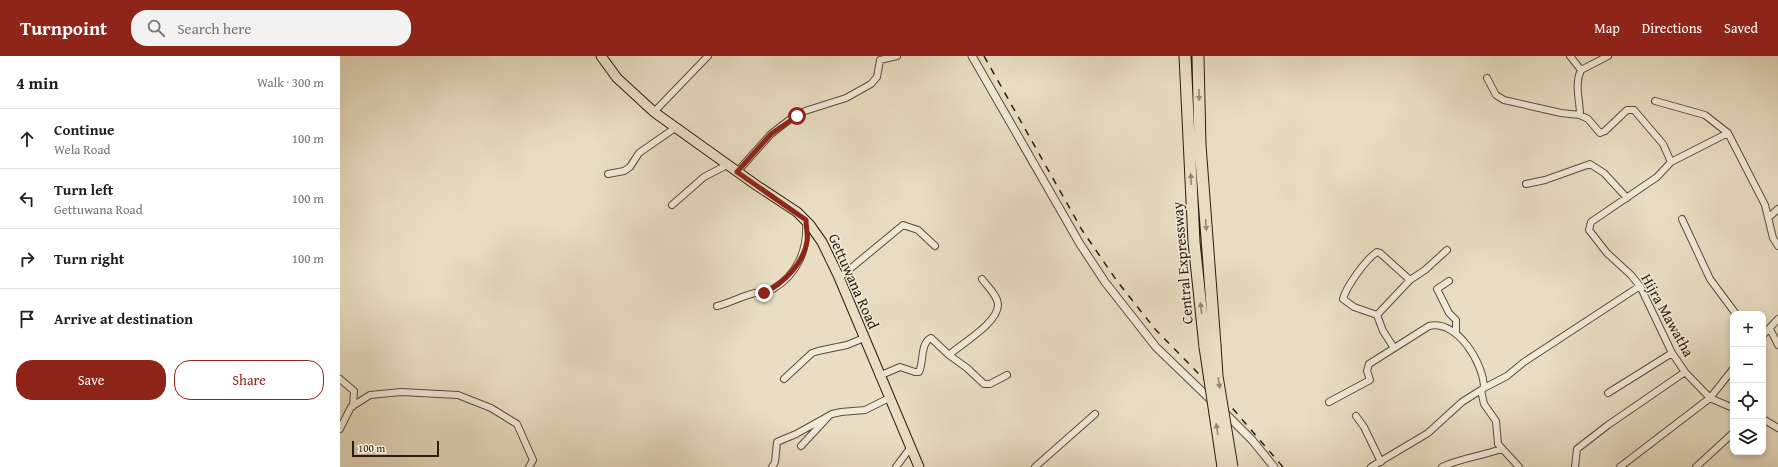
<!DOCTYPE html>
<html lang="en">
<head>
<meta charset="utf-8">
<style>
  body { margin:0; font-family:"Gentium Book Plus",serif; background:#f2f2f2; color:#202124 }
  .controls { position:absolute; right:12px; bottom:12px; display:grid; overflow:hidden; border-radius:8px; box-shadow:0 2px 6px #0003 }
  .controls button { width:36px; height:36px; display:grid; place-items:center; padding:0; border:0; border-bottom:1px solid #e0e0e0; background:#fff; color:#202124; font:20px sans-serif }
  .scale { position:absolute; left:12px; bottom:10px; width:87px; box-sizing:border-box; padding-left:4px; border:2px solid #2b1c11; border-top:0; font-size:11px; line-height:14px; white-space:nowrap; color:#2b1c11; -webkit-text-stroke:3px #f1ead8; paint-order:stroke }
  .stop { position:absolute; width:12px; height:12px; margin:-9px; border:3px solid #8f2418; border-radius:50%; background:#fff }
  .stop.end { background:#8f2418; border-color:#fff; box-shadow:0 1px 4px #0008 }
  .list { margin:0; padding:0; list-style:none }
  h2 { display:flex; justify-content:space-between; align-items:center; height:52px; margin:0; padding:0 16px; font-size:17px }
  h2 small { font-size:13px; font-weight:400; color:#757577 }
  .list li { display:grid; grid-template-columns:26px 1fr auto; gap:12px; align-items:center; box-sizing:border-box; height:60px; padding:0 16px; border-top:1px solid #e0e0e0 }
  .list b { display:block; font-size:15px; white-space:nowrap }
  .list p { margin:0; font-size:13px; white-space:nowrap; color:#757577 }
  .list em { font-size:13px; font-style:normal; color:#757577 }
  .actions { display:flex; gap:8px; padding:12px 16px }
  .actions a { flex:1; padding:9px 0; border:1px solid #8f2418; border-radius:16px; text-align:center; font-size:14px; color:#8f2418 }
  .actions .main { background:#8f2418; color:#fff }
  .icon { flex:none; width:22px; height:22px; fill:none; stroke:currentColor; stroke-width:2; stroke-linecap:round; stroke-linejoin:round }
  .map { position:relative; flex:none; width:1438px; height:411px; overflow:hidden }
  header { display:flex; align-items:center; gap:24px; box-sizing:border-box; height:56px; padding:0 20px; background:#8f2418; color:#fff }
  header strong { font-size:19px }
  nav { display:flex; gap:22px; margin-inline-start:auto; font-size:14px }
  .search { width:280px; height:36px; background:#f2f2f2; display:flex; align-items:center; gap:10px; box-sizing:border-box; padding:0 14px; border-radius:16px; color:#757577; font-size:15px }
  main { display:flex }
  aside { flex:1; background:#fff }
  .map>svg:first-child { display:block }
</style>
</head>
<body>
<header>
<strong>Turnpoint</strong>
<div class="search"><svg class="icon" aria-label="search" viewBox="0 0 24 24"><circle cx="10" cy="10" r="6"/><path d="M15 15l6 6"/></svg>Search here</div>
<nav><a>Map</a><a>Directions</a><a>Saved</a></nav>
</header>
<main>
<aside>
<h2>4 min<small>Walk · 300 m</small></h2>
<ul class="list">
<li><svg class="icon" aria-label="ahead" viewBox="0 0 24 24"><path d="M12 20V5M6 11l6-6 6 6"/></svg><div><b>Continue</b><p>Wela Road</p></div><em>100 m</em></li>
<li><svg class="icon" aria-label="left" viewBox="0 0 24 24"><path d="M17 20v-9H6M10 6l-5 5 5 5"/></svg><div><b>Turn left</b><p>Gettuwana Road</p></div><em>100 m</em></li>
<li><svg class="icon" aria-label="right" viewBox="0 0 24 24"><path d="M7 20v-9h11M14 6l5 5-5 5"/></svg><div><b>Turn right</b></div><em>100 m</em></li>
<li><svg class="icon" aria-label="arrive" viewBox="0 0 24 24"><path d="M6 21V4h12l-3 4 3 4H6"/></svg><div><b>Arrive at destination</b></div></li>
</ul>
<div class="actions"><a class="main">Save</a><a>Share</a></div>
</aside>
<div class="map">
<svg width="1438" height="411" viewBox="0 0 1438 411">
  <rect width="100%" height="100%" fill="#e9dec3"/>
  <filter id="stains"><feTurbulence type="fractalNoise" baseFrequency=".005" numOctaves="4"/><feColorMatrix values="0 0 0 0 .2 0 0 0 0 .09 0 0 0 0 .02 0 0 0 .5 -.17"/></filter>
  <radialGradient id="worn" r=".72"><stop offset=".6" stop-color="#630" stop-opacity="0"/><stop offset="1" stop-color="#630" stop-opacity=".3"/></radialGradient>
  <g fill="none" stroke-linecap="round" stroke-linejoin="round">
    <g stroke="#5a4c3e" stroke-width="8">
      <path id="minor" d="M1230,0L1241,14
        M1147,22L1156,39L1164,44L1221,57L1240,59L1248,63L1260,77L1265,75L1287,54H1294L1323,88L1331,106
        M1315,45L1365,59L1388,77L1425,149L1433,182L1438,190
        M314,56L368,0
        M1240,59C1240,44 1234,29 1241,14L1268,0
        M1388,77L1331,106L1317,121L1251,166L1249,174L1267,197L1291,219L1300,230L1332,297L1345,316L1370,342L1393,352
        M397,116L431,78L449,64L465,55L506,42L531,28L537,21L540,4L557,0
        M268,118L284,115L290,111L299,97L335,72
        M1186,128L1205,124L1250,108L1264,117L1287,142
        M332,149L364,121L387,109
        M1428,162L1438,153
        M1342,163L1370,223L1396,258
        M499,222L563,169L578,174L595,190
        M1109,225L1097,233L1109,257L1116,264V277
        M377,250C390,247 402,240 415,237C421,236 427,236 433,233C458,218 468,193 466,165
        M1037,259L1014,251L1003,243C1006,231 1026,203 1037,196L1040,197L1070,224
        M1430,273L1438,289
        M1423,279L1438,263
        M1054,292L1043,275L1037,259L1070,224L1085,214L1107,194
        M609,299C621,288 658,267 658,249C658,240 647,230 642,223
        M539,320L560,311L575,316H579C584,306 580,287 591,282L609,299L627,312L644,328H650L667,319
        M0,323L14,335L13,350
        M444,323L472,297L478,295L507,289L524,282
        M1144,332L1167,320L1184,306L1300,230
        M1268,337L1332,297
        M989,346L1030,324L1027,315L1029,308L1089,270C1117,263 1144,308 1144,332L1141,334L1144,348L1156,365L1158,388L1179,411
        M1016,360L1024,371L1041,406
        M1423,363L1438,372
        M0,373L11,351L30,339L61,336L118,339L151,352L177,368L193,404L189,411
        M461,390L488,361
        M432,411L435,406L437,386L456,378L492,358L501,356L525,354L549,342
        M556,411L571,391
        M695,411L755,358
        M1031,411L1088,377L1122,346L1141,334
        M1102,411C1121,402 1142,400 1161,393
        M1235,411L1237,393L1268,369L1345,316
        M1280,411L1370,342L1393,313
        M1356,411L1393,377"/>
    </g>
    <g stroke="#5a4c3e" stroke-width="9">
      <path id="tertiary" d="M632,0L740,188L765,226L816,291L874,347
        M883,355L912,384L934,411"/>
    </g>
    <g stroke="#2b1c11" stroke-width="11">
      <path id="primary" d="M261,0L277,22L314,56L416,129L457,156L470,169L482,186L498,219L579,411"/>
    </g>
    <g stroke="#2b1c11" stroke-width="13">
      <path id="motorway" d="M845,0L854,186L865,291
        M858,0L860,89L875,289"/>
    </g>
    <use href="#minor" stroke="#f1ead8" stroke-width="6"/>
    <use href="#tertiary" stroke="#f1ead8" stroke-width="7"/>
    <use href="#primary" stroke="#e9dec3" stroke-width="9"/>
    <use href="#motorway" stroke="#e9dec3" stroke-width="11"/>
    <path stroke="#2b1c11" stroke-width="1.5" stroke-dasharray="7 7" stroke-linecap="butt" d="M644,0L742,174L777,225L815,273L894,354L943,411"/>
    <g stroke="#2b1c11" stroke-width="13" stroke-linecap="butt">
      <path id="motorway-bridge" d="M875,289L877,320L892,411
        M865,291L883,411"/>
    </g>
    <use href="#motorway-bridge" stroke="#e9dec3" stroke-width="11"/>
  </g>
  <defs><path id="oneway-solid" d="M-6-.8H1V-3.2L6.5 0L1 3.2V.8H-6Z"/></defs>
  <g fill="#948773">
    <use href="#oneway-solid" transform="translate(859 39) rotate(89)"/>
    <use href="#oneway-solid" transform="translate(851 123) rotate(-93)"/>
    <use href="#oneway-solid" transform="translate(866 169) rotate(86)"/>
    <use href="#oneway-solid" transform="translate(861 252) rotate(-96)"/>
    <use href="#oneway-solid" transform="translate(879 327) rotate(81)"/>
    <use href="#oneway-solid" transform="translate(877 373) rotate(-99)"/>
  </g>
  <g fill="none" stroke-linecap="round" stroke-linejoin="round">
    <path stroke="#8f2418" stroke-width="5" d="M424,237C443,228 464,207 467,185C468,178 466,171 466,164L397,116L431,78L457,60"/>
  </g>
  <g text-anchor="middle" dominant-baseline="central" stroke-width="3" stroke-linejoin="round" paint-order="stroke">
    <g font-size="15" fill="#2b1c11" stroke="#f1ead8">
      <text transform="translate(842 207) rotate(-95)">Central Expressway</text>
      <text transform="translate(514 225) rotate(66)">Gettuwana Road</text>
      <text transform="translate(1328 259) rotate(61)">Hijra Mawatha</text>
    </g>
  </g>
  <rect width="100%" height="100%" filter="url(#stains)"/>
  <rect width="100%" height="100%" fill="url(#worn)"/>
</svg>
<div class="controls">
<button>+</button>
<button>−</button>
<button><svg class="icon" aria-label="locate" viewBox="0 0 24 24"><circle cx="12" cy="12" r="6"/><path d="M12 2v4M12 18v4M2 12h4M18 12h4"/></svg></button>
<button><svg class="icon" aria-label="layers" viewBox="0 0 24 24"><path d="M12 4l9 5-9 5-9-5zM3 14l9 5 9-5"/></svg></button>
</div>
<div class="scale">100 m</div>
<div class="stop" style="left:457px;top:60px"></div>
<div class="stop end" style="left:424px;top:237px"></div>
</div>
</main>
</body>
</html>
